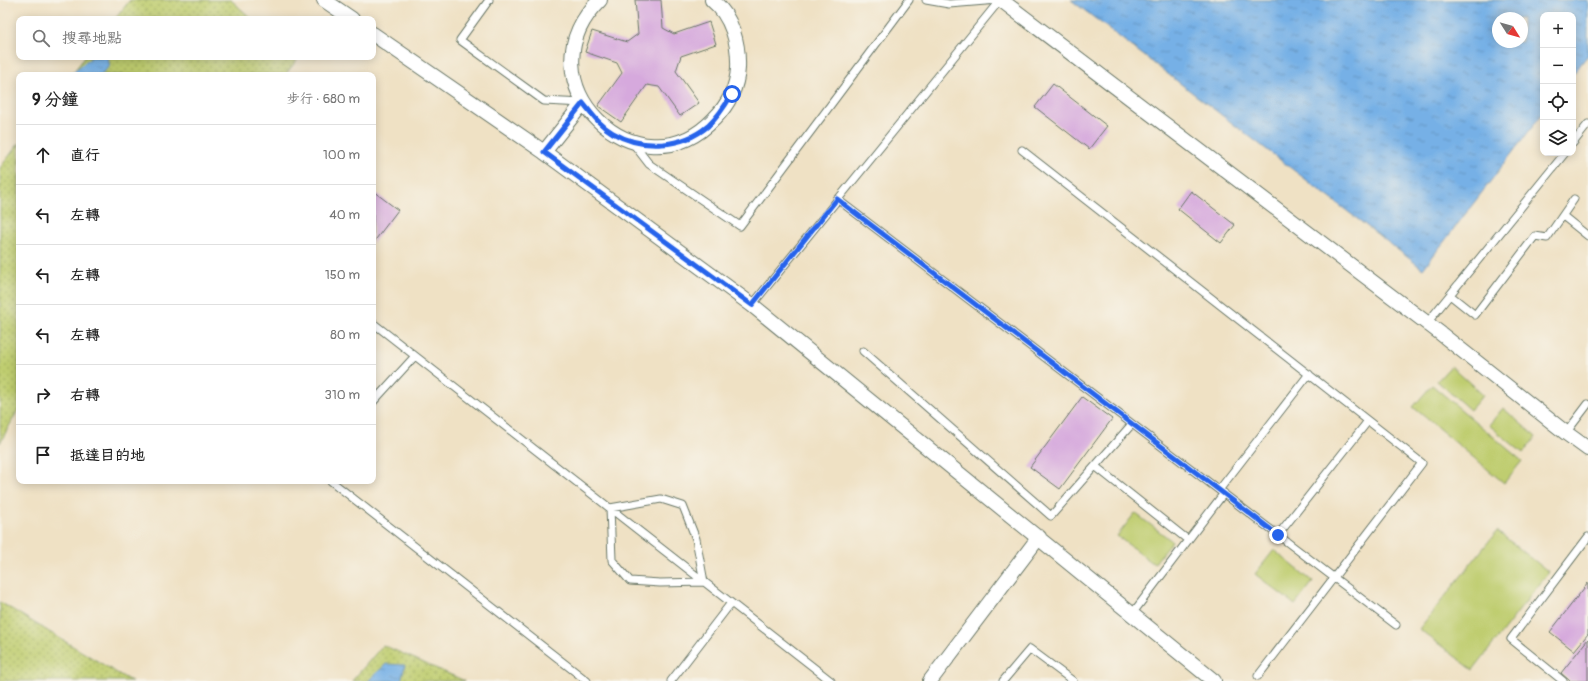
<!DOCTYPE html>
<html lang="zh-TW">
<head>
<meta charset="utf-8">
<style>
  body { margin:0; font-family:Pangolin,"LXGW WenKai TC",sans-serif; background:#f6f6f6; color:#222 }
  .controls { position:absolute; right:12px; top:12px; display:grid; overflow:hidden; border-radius:8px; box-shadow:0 2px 10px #0003 }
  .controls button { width:36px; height:36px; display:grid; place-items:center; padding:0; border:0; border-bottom:1px solid #e0e0e0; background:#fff; color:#222; font:20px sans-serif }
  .compass { position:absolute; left:1492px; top:12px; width:36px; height:36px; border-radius:50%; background:#fff; box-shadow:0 2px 10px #0003; rotate:127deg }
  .stop { position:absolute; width:12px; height:12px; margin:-9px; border:3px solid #2563eb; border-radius:50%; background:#fff }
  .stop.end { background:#2563eb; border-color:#fff; box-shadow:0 1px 4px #0008 }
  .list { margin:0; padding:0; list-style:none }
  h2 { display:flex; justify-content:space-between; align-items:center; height:52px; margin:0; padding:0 16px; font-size:17px }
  h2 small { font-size:13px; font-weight:400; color:#767676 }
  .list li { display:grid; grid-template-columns:26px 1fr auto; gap:12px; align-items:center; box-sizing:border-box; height:60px; padding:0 16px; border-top:1px solid #e0e0e0 }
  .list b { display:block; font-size:15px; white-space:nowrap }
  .list em { font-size:13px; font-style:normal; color:#767676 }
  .icon { flex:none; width:22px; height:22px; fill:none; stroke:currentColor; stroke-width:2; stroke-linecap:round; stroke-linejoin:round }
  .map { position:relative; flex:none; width:1588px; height:681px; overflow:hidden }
  .search { position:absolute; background:#fff; box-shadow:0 2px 10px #0003; left:16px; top:16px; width:360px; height:44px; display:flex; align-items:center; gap:10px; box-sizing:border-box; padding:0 14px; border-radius:8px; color:#767676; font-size:15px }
  .panel { position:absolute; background:#fff; box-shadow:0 2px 10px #0003; left:16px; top:72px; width:360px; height:412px; border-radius:8px }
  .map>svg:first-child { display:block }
</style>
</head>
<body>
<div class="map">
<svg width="1588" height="681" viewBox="0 0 1588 681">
  <defs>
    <pattern id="grass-dots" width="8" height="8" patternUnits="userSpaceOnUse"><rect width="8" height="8" fill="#bfcd6f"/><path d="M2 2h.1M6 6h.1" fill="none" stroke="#9ba85c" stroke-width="1.8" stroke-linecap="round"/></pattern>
    <pattern id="water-ripples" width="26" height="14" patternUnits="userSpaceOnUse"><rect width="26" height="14" fill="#76b0e6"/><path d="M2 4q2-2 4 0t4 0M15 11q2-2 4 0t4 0" fill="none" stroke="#6090bb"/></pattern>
  </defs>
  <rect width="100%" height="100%" fill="#f7f3e8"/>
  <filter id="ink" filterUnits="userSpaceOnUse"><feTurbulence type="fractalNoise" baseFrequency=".025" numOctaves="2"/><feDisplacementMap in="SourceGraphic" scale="8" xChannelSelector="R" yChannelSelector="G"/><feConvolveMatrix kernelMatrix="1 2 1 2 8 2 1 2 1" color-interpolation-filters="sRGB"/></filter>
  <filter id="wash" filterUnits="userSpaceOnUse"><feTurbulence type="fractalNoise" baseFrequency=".012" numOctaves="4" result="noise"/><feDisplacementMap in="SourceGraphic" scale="16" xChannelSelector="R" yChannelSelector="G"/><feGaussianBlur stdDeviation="0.9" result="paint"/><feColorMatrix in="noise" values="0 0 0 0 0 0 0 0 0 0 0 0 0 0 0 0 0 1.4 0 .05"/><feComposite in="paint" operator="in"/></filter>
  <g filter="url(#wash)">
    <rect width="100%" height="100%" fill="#efe1c4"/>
    <path fill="url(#grass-dots)" stroke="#6f8552" d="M130,0H231L252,19H115Z
      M85,57H294L297,60L285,75H71Z
      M19,143V408L0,443V168Z
      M0,602L127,679L132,681H0Z
      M383,645L465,681H352Z"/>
    <path fill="#bfcd6f" stroke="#6f8552" d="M1451,366L1483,395L1470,410L1437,381Z
      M1432,385L1522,461L1504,483L1413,407Z
      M1503,408L1536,437L1523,453L1489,425Z
      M1135,513L1172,541L1154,564L1117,536Z
      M1497,531L1549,572L1473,670L1419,629Z
      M1274,550L1313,582L1295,605L1255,574Z"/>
    <path fill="url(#water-ripples)" stroke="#4a768d" fill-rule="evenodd" d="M1071,0H1588V55L1573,74V15H1543V113L1423,269ZM1498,18H1522V42H1498Z
      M92,57H107L110,66L100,75H69Z
      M386,664L405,665L401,681H368Z"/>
    <g id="blocks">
      <path fill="#d6a9dd" d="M635,0H661L663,28L674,34L709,22L716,44L681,56L676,71L699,103L680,116L659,87L647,85L621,122L598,106L622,73L617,63L585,52L592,31L627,42L638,34Z
        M1053,84L1107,126L1089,149L1035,107Z
        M373,191L398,210L373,243Z
        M1191,191L1235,225L1221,243L1178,209Z
        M1082,397L1112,419L1060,489L1030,467Z
        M1588,583V634L1574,651L1550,632Z
        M1588,639V681H1570L1561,673Z"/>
    </g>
  </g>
  <g filter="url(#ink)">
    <use href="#blocks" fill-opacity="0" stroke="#687666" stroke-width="1"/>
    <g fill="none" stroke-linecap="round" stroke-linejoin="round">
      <g stroke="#687666" stroke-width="9">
        <path id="service" d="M489,0L460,40L544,101L583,103
          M926,0L949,4L998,0
          M632,142L649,164L740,226L909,0
          M1573,143L1588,124
          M1022,150L1422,463L1258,676
          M837,199L1396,625
          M1563,216L1588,236
          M1450,295L1475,315L1535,236L1547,238L1574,199
          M752,305L1000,0
          M373,323L831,681
          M1427,323L1565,153
          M863,351L1051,516L1132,424
          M373,402L415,356
          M1566,433L1588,404
          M1095,466L1188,540
          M331,481L587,681
          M1219,490L1309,374
          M661,499L683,506L696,539L704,582L660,583L630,581L612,560L610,508Z
          M1278,535L1368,421
          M1132,614L1224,493
          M671,681L731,603
          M1003,681L1030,649L1073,681
          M1563,681L1511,639L1588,537"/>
      </g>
      <g stroke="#687666" stroke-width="16">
        <path id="minor" d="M324,0L352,19
          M600,0C517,82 639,198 714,119C728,105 737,87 738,68C739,44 732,16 712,0
          M1001,0L1440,333L1566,433L1588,449
          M373,34L544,152L752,305L1214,681
          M544,152L583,103
          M930,681L1039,537"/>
      </g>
      <use href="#service" stroke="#fff" stroke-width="7"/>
      <use href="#minor" stroke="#fff" stroke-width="14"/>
    </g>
  </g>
  <g fill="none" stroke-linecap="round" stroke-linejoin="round" filter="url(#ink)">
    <path stroke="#2563eb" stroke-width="5" d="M732,94C725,106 718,117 708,126C682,148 642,150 613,133C600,126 592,114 583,103L544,152L752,305L837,199L1278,535"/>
  </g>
</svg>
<div class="controls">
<button>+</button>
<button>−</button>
<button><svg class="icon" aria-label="locate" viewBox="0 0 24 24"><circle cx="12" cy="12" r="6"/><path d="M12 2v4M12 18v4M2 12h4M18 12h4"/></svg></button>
<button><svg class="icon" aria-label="layers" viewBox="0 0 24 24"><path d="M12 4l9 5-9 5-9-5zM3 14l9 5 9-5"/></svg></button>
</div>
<svg class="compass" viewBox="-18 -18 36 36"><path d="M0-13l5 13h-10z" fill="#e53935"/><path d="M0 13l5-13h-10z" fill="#767676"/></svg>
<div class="stop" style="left:732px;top:94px"></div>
<div class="stop end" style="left:1278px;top:535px"></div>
<div class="search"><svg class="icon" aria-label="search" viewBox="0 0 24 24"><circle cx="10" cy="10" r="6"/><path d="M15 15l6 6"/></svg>搜尋地點</div>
<section class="panel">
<h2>9 分鐘<small>步行 · 680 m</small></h2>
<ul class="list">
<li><svg class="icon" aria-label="ahead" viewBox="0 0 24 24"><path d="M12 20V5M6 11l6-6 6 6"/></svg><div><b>直行</b></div><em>100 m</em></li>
<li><svg class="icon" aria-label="left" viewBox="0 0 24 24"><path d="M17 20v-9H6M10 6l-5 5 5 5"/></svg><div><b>左轉</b></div><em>40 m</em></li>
<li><svg class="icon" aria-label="left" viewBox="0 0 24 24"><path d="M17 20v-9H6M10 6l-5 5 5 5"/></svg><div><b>左轉</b></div><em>150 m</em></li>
<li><svg class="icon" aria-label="left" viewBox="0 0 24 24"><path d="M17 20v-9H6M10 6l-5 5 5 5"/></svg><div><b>左轉</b></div><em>80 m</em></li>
<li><svg class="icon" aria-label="right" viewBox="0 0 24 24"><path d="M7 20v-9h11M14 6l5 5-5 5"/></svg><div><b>右轉</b></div><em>310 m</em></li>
<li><svg class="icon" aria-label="arrive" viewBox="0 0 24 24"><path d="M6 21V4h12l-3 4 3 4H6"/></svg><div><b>抵達目的地</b></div></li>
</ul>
</section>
</div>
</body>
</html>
